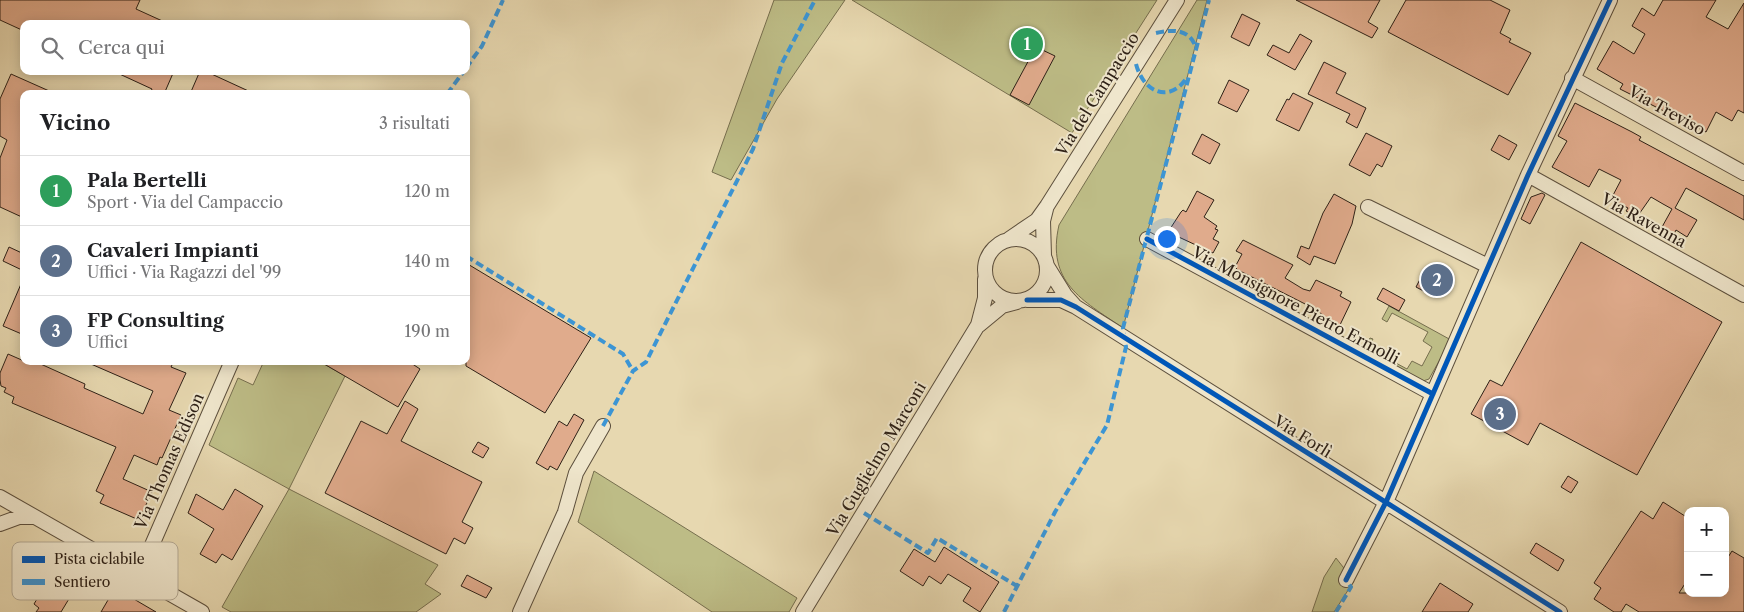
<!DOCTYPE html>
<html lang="it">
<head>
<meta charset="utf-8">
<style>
  body { margin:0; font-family:"Libre Caslon Text",serif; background:#f6f6f6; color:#202124 }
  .controls { position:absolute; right:15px; bottom:15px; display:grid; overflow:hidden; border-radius:10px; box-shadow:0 2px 12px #0003 }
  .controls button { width:45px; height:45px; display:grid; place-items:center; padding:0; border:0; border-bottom:1px solid #e0e0e0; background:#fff; color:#202124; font:25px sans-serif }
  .you { position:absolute; left:1166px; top:238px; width:18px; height:18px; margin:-12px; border:4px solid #fff; border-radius:50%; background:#1a73e8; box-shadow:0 0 0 8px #1a73e833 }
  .badge { display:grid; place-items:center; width:32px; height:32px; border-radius:50%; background:#0b8043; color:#fff; font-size:16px; font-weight:700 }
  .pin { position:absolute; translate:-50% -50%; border:2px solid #fff; box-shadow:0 1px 5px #0006 }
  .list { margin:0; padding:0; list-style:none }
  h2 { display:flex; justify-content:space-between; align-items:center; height:65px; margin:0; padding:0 20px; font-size:21px }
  h2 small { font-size:16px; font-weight:400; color:#757577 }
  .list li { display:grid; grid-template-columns:32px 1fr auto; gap:15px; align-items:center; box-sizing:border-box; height:70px; padding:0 20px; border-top:1px solid #e0e0e0 }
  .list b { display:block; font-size:19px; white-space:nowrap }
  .list p { margin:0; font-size:16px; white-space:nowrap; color:#757577 }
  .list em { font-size:16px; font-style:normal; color:#757577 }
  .icon { flex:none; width:28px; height:28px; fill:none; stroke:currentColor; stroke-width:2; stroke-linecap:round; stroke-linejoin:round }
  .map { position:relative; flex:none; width:1744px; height:612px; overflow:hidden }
  .search { position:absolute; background:#fff; box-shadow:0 2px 12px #0003; left:20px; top:20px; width:450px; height:55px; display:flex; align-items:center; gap:12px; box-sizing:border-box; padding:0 18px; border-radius:10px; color:#757577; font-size:19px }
  .panel { position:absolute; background:#fff; box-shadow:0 2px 12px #0003; left:20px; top:90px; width:450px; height:275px; border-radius:10px }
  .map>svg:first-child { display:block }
</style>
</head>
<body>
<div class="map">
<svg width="1744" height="612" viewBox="0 0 1744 612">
  <rect width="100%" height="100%" fill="#e7d8b0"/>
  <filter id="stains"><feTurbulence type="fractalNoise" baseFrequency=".004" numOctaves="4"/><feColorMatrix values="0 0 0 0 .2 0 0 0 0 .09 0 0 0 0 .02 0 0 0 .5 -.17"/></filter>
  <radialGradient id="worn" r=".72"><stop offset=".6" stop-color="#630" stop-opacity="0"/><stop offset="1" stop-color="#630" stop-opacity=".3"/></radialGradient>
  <path fill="#bdbc86" stroke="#766e4e" d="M774,0H845L777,99L731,180L712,172Z
    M852,0H1157L1072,133Z
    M1197,0H1207L1123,328C1082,300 1046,282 1059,225Z
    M1389,306L1451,340L1429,379L1423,381L1364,349L1370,338L1373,339L1368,348L1407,369L1412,361L1422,366L1432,347L1423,341L1428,332L1392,313L1387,322L1382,319Z
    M264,361H319L345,376L289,489L438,565L425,584L441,594L416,612H231L222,607L289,489L209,445L238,378L253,385Z
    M594,471L797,598L789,612H712L578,522Z
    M1336,558L1354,581L1334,612H1312L1324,577Z"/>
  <path fill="#e0ab8c" stroke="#2e2117" d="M0,0H140L136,9L169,24H24V31L0,20Z
    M1296,0H1380L1368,22L1378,28L1372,38Z
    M1406,0H1490L1510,10L1500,33L1511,39L1509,42L1531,53L1508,95L1388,32Z
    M1663,0H1716L1706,17L1728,29L1744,3V113L1738,110L1732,121L1716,112L1706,132L1620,89L1623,84L1597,69L1613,41L1634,54L1645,34L1632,26L1642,8L1654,16Z
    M1242,14L1260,23L1249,46L1231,37Z
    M1300,34L1312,41L1295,70L1267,55L1273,45L1289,53Z
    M1032,45L1055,56L1029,105L1010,95L1031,56L1028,54Z
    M1324,62L1346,73L1336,93L1366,108L1357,128L1346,122L1350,114L1308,94Z
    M113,71H174L164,94H150L152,89Z
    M200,71H205L255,94H190Z
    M11,74L56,94H24V218L0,207V158L7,140L0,136V99Z
    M1229,80L1249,90L1237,112L1218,103Z
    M1293,93L1313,103L1299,131L1276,120L1287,99L1289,100Z
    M1575,103L1632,132L1641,137L1639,140L1744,196V220L1686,188L1675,208L1697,220L1687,237L1676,230L1674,234L1662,227L1672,209L1663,204L1651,197L1637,217L1626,211L1628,208L1611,199L1621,180L1599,169L1589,187L1552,167L1567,141L1558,136Z
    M1366,133L1392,146L1382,167L1377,164L1370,176L1349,165Z
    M1202,134L1220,144L1210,164L1192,154Z
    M1499,135L1517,145L1509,160L1491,150Z
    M1197,191L1214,200L1204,217L1217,226L1215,229L1218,230L1213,239L1219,242L1213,253L1168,232L1181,212L1183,210L1186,212Z
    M1542,193L1545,195L1530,224L1521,219L1531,197Z
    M1334,194L1356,206L1352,224L1335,264L1314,256L1310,265L1297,257L1301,246L1309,249L1323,213Z
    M1243,240L1293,265L1285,278L1303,289L1310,291L1316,280L1342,292L1340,296L1351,302L1339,327L1323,318L1324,316L1315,309L1238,270L1235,267L1242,254L1236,251Z
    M1581,242L1722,322L1637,475L1540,423L1528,445L1471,414L1490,380L1502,386Z
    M9,247L24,254V271L3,261Z
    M466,263L591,338L545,413L466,366Z
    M1427,266L1447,274L1435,297L1416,287Z
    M24,277V335L3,326Z
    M1383,288L1405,300L1399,311L1377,299Z
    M8,354L24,361H34L85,384L84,388L143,414L153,391L84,361H174L171,367L186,373L169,410L181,415L162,458L160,457L157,465L134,455L123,479L152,492L139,520L100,503L104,495L96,491L116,447L12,403L14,397L4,392L6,388L1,386L0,380V373Z
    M319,361H408L420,369L398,407Z
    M405,401L418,409L401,441L482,482L462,522L473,528L465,544L454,538L446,554L325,493L361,421L387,434Z
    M574,414L584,420L557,470L550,466L548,470L536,463L559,421L567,426Z
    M478,442L489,448L483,458L472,452Z
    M1568,476L1578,482L1571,493L1561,487Z
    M235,489L263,506L232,560L222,554L216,563L200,554L214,529L188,513L196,494L223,510Z
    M1663,502L1688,518V579L1679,593H1725V562L1732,551L1744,558V612H1639L1626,604L1621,612H1614L1594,599L1601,588L1594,583L1641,511L1653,519Z
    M1536,543L1564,560L1558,571L1530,553Z
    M944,547L999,582L980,612L963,601L971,588L948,574L941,584L929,576L923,586L900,571L914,549L935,562Z
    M66,556L87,569L61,612H36L39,608L34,604L40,594L43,596Z
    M467,575L492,588L486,598L461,586Z
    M1440,583L1473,604L1468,612H1422Z
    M115,588L156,612H101Z"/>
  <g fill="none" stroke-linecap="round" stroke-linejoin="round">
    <g stroke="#5c4f3d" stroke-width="16">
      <path id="minor" d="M1572,78L1744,173
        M1528,175L1744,295
        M1368,207L1488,266
        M985 270a31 31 0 1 1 62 0a31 31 0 1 1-62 0Z
        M1009,239L1037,220L1047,206L1177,0
        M1147,239L1433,394
        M1044,256L1043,221L1046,209
        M1047,266L1065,295L1074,305
        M1027,300H1061L1076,307L1560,612
        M979,325L1002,306L1017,302
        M0,497L202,612
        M0,524L19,517H33
        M139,575L232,361
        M1346,580L1386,502L1528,175L1610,0
        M520,612L565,512L576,473L603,426
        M803,612L978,325L985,298V279"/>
    </g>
    <use href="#minor" stroke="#efe6cc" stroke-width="14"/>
    <path stroke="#3c95d4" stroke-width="4" stroke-dasharray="8 4" stroke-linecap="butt" d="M1156,33C1174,29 1190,29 1196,48
      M1136,64C1143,91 1168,104 1186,79
      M466,68L482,46L503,0
      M447,94L464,71
      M466,256L623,354L633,371
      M603,426L633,371L646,362L753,149L782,63L815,0
      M864,513L928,553L937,538L1017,586
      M1004,612L1055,512L1107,425L1126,347L1123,328L1209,0
      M1336,612L1351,587L1346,580"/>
    <g stroke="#efe6cc" stroke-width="8">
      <path id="cycleway" d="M1147,239L1433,394
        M1027,300H1061L1076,307L1560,612
        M1346,580L1386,502L1528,175L1610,0"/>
    </g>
    <use href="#cycleway" stroke="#0057b8" stroke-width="5"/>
  </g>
  <g text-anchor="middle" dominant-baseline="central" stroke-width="4" stroke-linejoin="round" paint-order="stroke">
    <g font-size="16" fill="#2e2117" stroke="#efe6cc">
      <text transform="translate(1097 94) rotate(-58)">Via del Campaccio</text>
      <text transform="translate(1667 110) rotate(29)">Via Treviso</text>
      <text transform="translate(1644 220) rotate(29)">Via Ravenna</text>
      <text transform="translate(1296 305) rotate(28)">Via Monsignore Pietro Ermolli</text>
      <text transform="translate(1303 436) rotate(32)">Via Forlì</text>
      <text transform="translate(876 459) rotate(-59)">Via Guglielmo Marconi</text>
      <text transform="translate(169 461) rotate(-66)">Via Thomas Edison</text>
    </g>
  </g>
  <rect x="12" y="542" width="166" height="58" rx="8" fill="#efe6cc" stroke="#b5ab96" stroke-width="1"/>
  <rect x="22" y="556" width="23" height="7" fill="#0057b8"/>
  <rect x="22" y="579" width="23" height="6" fill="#3c95d4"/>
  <g font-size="14" fill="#2e2117">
    <text x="54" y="564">Pista ciclabile</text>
    <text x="54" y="587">Sentiero</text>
  </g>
  <rect width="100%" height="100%" filter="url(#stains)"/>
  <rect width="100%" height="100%" fill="url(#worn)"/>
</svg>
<div class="controls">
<button>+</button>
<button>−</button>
</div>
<div class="you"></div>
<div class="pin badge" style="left:1027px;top:44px;background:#2e9e5b">1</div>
<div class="pin badge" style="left:1437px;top:280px;background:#5c6f8a">2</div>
<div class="pin badge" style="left:1500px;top:414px;background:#5c6f8a">3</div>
<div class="search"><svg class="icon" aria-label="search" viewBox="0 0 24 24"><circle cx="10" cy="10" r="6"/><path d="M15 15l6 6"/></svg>Cerca qui</div>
<section class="panel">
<h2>Vicino<small>3 risultati</small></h2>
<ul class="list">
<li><span class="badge" style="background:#2e9e5b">1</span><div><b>Pala Bertelli</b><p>Sport · Via del Campaccio</p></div><em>120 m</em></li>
<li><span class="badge" style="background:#5c6f8a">2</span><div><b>Cavaleri Impianti</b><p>Uffici · Via Ragazzi del '99</p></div><em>140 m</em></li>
<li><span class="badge" style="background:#5c6f8a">3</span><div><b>FP Consulting</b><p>Uffici</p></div><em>190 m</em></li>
</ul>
</section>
</div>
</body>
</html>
